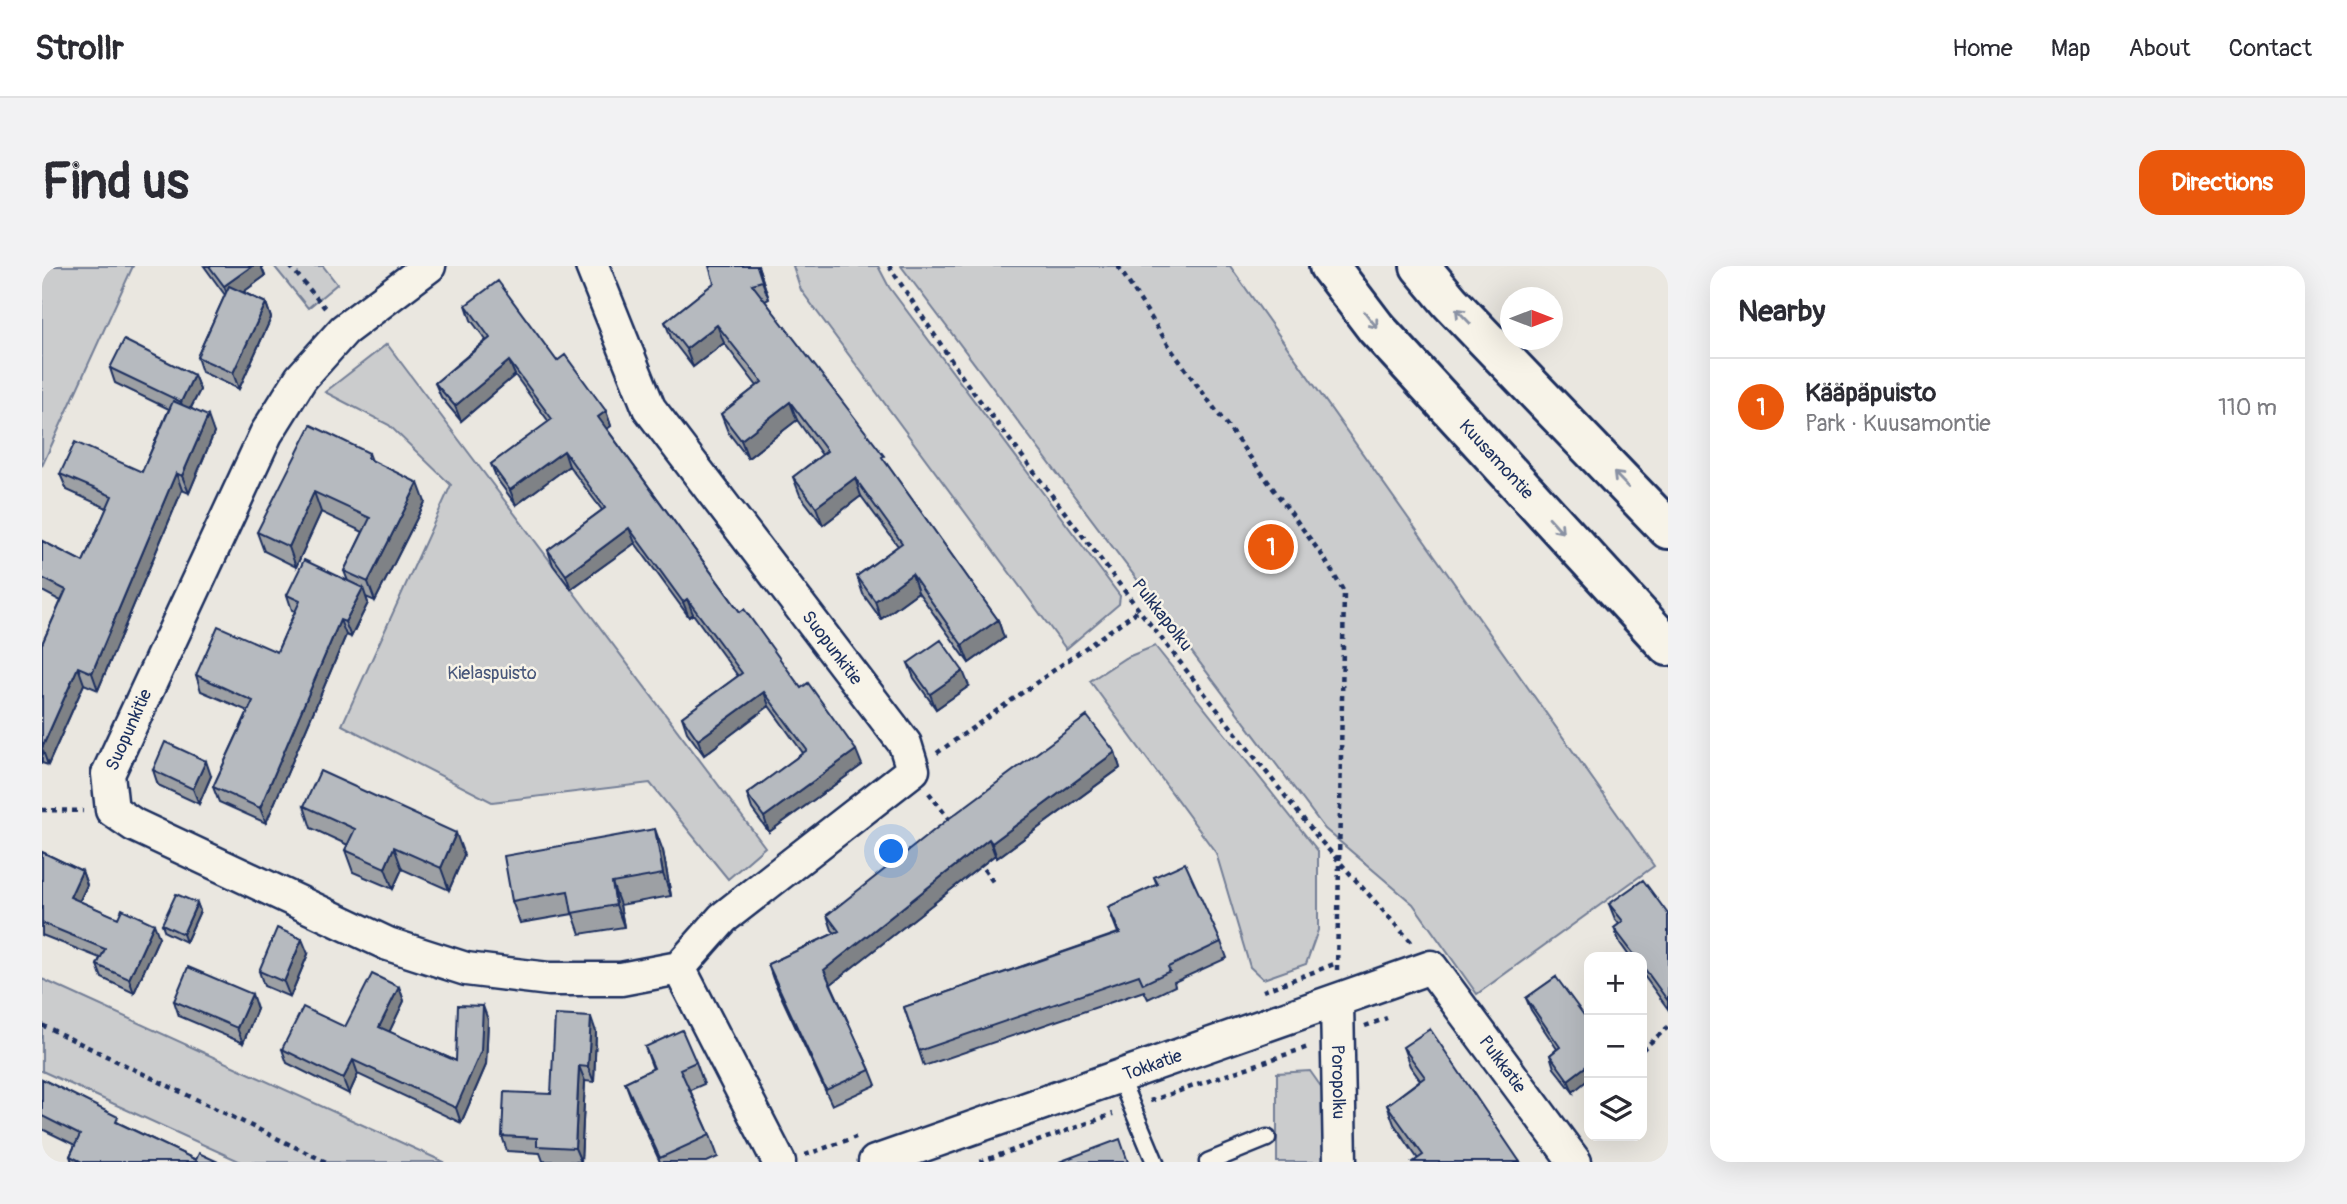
<!DOCTYPE html>
<html lang="en">
<head>
<meta charset="utf-8">
<style>
  body { margin:0; font-family:Pangolin,sans-serif; background:#f2f2f3; color:#2b2b33 }
  .controls { position:absolute; right:21px; bottom:21px; display:grid; overflow:hidden; border-radius:14px; box-shadow:0 7px 28px #0002 }
  .controls button { width:63px; height:63px; display:grid; place-items:center; padding:0; border:0; border-bottom:2px solid #e1e1e2; background:#fff; color:#2b2b33; font:35px sans-serif }
  .compass { position:absolute; left:1458px; top:21px; width:63px; height:63px; border-radius:50%; background:#fff; box-shadow:0 7px 28px #0002; rotate:90deg }
  .you { position:absolute; left:850px; top:586px; width:24px; height:24px; margin:-18px; border:5px solid #fff; border-radius:50%; background:#1a73e8; box-shadow:0 0 0 10px #1a73e833 }
  .badge { display:grid; place-items:center; width:46px; height:46px; border-radius:50%; background:#ea580c; color:#fff; font-size:23px; font-weight:700 }
  .pin { position:absolute; translate:-50% -50%; border:4px solid #fff; box-shadow:0 2px 7px #0006 }
  .list { margin:0; padding:0; list-style:none }
  h2 { display:flex; justify-content:space-between; align-items:center; height:91px; margin:0; padding:0 28px; font-size:30px }
  h2 small { font-size:23px; font-weight:400; color:#7c7c81 }
  .list li { display:grid; grid-template-columns:46px 1fr auto; gap:21px; align-items:center; box-sizing:border-box; height:98px; padding:0 28px; border-top:2px solid #e1e1e2 }
  .list b { display:block; font-size:26px; white-space:nowrap }
  .list p { margin:0; font-size:23px; white-space:nowrap; color:#7c7c81 }
  .list em { font-size:23px; font-style:normal; color:#7c7c81 }
  .icon { flex:none; width:38px; height:38px; fill:none; stroke:currentColor; stroke-width:2; stroke-linecap:round; stroke-linejoin:round }
  .map { position:relative; flex:none; width:1626px; height:896px; overflow:hidden; border-radius:21px }
  header { display:flex; align-items:center; gap:42px; box-sizing:border-box; height:98px; padding:0 35px; background:#fff; border-bottom:2px solid #e1e1e2 }
  header strong { font-size:33px }
  nav { display:flex; gap:38px; margin-inline-start:auto; font-size:24px }
  .intro { display:flex; align-items:center; justify-content:space-between; box-sizing:border-box; height:168px; padding:0 42px }
  h1 { margin:0; font-size:49px }
  .button { padding:18px 32px; border-radius:21px; background:#ea580c; color:#fff; font-size:24px; font-weight:700 }
  main { display:flex; gap:42px; padding:0 42px }
  aside { flex:1; background:#fff; border-radius:21px; box-shadow:0 7px 28px #0002 }
  .map>svg:first-child { display:block }
</style>
</head>
<body>
<header>
<strong>Strollr</strong>
<nav><a>Home</a><a>Map</a><a>About</a><a>Contact</a></nav>
</header>
<div class="intro"><h1>Find us</h1><a class="button">Directions</a></div>
<main>
<div class="map">
<svg width="1626" height="896" viewBox="0 0 1626 896">
  <rect width="100%" height="100%" fill="#eae7e0"/>
  <filter id="ink" filterUnits="userSpaceOnUse"><feTurbulence type="fractalNoise" baseFrequency=".0143" numOctaves="2"/><feDisplacementMap in="SourceGraphic" scale="14" xChannelSelector="R" yChannelSelector="G"/><feConvolveMatrix kernelMatrix="1 2 1 2 8 2 1 2 1" color-interpolation-filters="sRGB"/></filter>
  <g filter="url(#ink)">
    <path fill="#cbcccd" stroke="#737e96" stroke-width="2" d="M0,0H91L0,200Z
      M232,0H281L295,18L266,42Z
      M751,0H836L847,21L1078,330L1077,338L1024,383L759,24Z
      M859,0H1188L1612,600L1435,728L1371,638L1283,563Z
      M345,78L723,581L686,613L608,517L450,536L300,459L409,219L347,159L283,126Z
      M1113,380L1276,585V664L1264,698L1221,713L1208,701L1174,587L1048,415L1083,392Z
      M0,713L402,896H199L0,805Z
      M1268,805L1280,822L1281,896H1235V807Z"/>
    <g fill="none" stroke-linecap="round" stroke-linejoin="round">
      <g stroke="#1b2f5e" stroke-width="21">
        <path id="lane" d="M1077,810L1113,896
          M1166,896L1225,872"/>
      </g>
      <g stroke="#1b2f5e" stroke-width="37">
        <g id="street">
          <path d="M387,0L302,64L259,112L224,168L66,508L70,544L92,559L346,678L424,703L507,713H579L637,702L681,652L871,504L863,478L607,142L550,0"/>
          <path d="M637,702L737,896"/>
          <path id="s1" d="M1295,736L1298,896"/>
          <path id="s2" d="M833,896L1389,701L1533,896"/>
        </g>
      </g>
      <g stroke="#1b2f5e" stroke-width="44">
        <g id="highway">
          <path id="s3" d="M1287,0L1334,62L1626,380"/>
          <path d="M1378,0L1408,36L1626,263"/>
        </g>
      </g>
      <path stroke="#1b2f5e" stroke-width="4.5" stroke-dasharray="5 5" stroke-linecap="butt" d="M248,0L283,42
        M847,0L923,115L1097,344L1277,573L1370,677
        M1076,0L1131,86L1282,292L1302,326L1295,704
        M895,487L1097,344
        M887,527L909,556
        M0,544L41,545
        M936,595L952,617
        M1221,725L1295,697
        M0,759L284,896
        M1323,760L1345,752
        M1600,784L1626,761
        M1108,835L1266,781
        M763,889L814,871
        M938,896L1071,848"/>
      <use href="#lane" stroke="#f7f3e8" stroke-width="16"/>
      <use href="#street" stroke="#f7f3e8" stroke-width="32"/>
      <use href="#highway" stroke="#f7f3e8" stroke-width="38"/>
    </g>
    <path fill="#9da0a4" stroke="#1b2f5e" stroke-width="2" d="M162,0H219L223,10L201,26L224,37L229,52L197,123L160,106L155,91L183,29Z
      M716,0L727,33L723,35L846,200L956,354L962,372L927,397L876,326L839,353L821,328L815,310L856,280L819,230L781,259L758,229L751,211L780,189L755,154L706,192L686,166L679,148L715,120L682,77L651,101L630,74L623,56L672,17Z
      M424,39L515,95L564,145L569,160L565,163L698,346L820,499L727,566L710,543L705,528L761,487L727,440L662,489L645,466L640,451L696,410L651,348L647,351L593,277L529,323L511,299L506,284L560,244L527,200L474,239L455,213L449,198L507,156L473,109L419,155L399,131L393,117L444,74L429,54Z
      M68,102L152,109L158,124L149,142L172,167L147,227L140,224L56,424L42,418L6,499L0,497V378L19,335L0,325V275L41,296L65,242L25,224L18,208L100,206L127,143L73,117Z
      M327,187L330,195L383,236L333,335L324,331L326,337L309,371L304,369L224,557L177,536L171,521L206,445L159,425L154,409L235,386L253,345L250,344L245,329L306,315L302,305L321,266L279,246L254,301L222,285L215,266Z
      M866,397L927,420L894,443L872,412Z
      M1073,486L1078,502L955,592L953,589L789,718L828,804L834,819L790,839L731,713L726,698L793,667L790,664L785,649Z
      M111,504L169,510L157,538L116,519Z
      M262,540L422,589L407,624L360,603L351,623L311,606L303,584L306,579L269,562Z
      M621,585L629,630L578,639L582,661L538,668L531,648L478,657L470,635Z
      M0,586L40,605L45,619L37,635L117,671L92,727L60,712L55,699L58,692L0,669Z
      M1112,611L1179,676L1185,692L1132,716L1133,720L1106,733L1102,725L882,800L862,741L1076,667L1066,641L1115,619Z
      M155,637L158,645L144,676L123,666L120,658Z
      M1567,638L1626,648V743L1600,707V691H1588L1578,677L1572,662L1577,658L1573,653Z
      M266,688L248,731L222,720L217,705Z
      M1514,711L1531,826L1512,802L1508,789L1515,783L1489,744L1484,732Z
      M357,721L362,735L347,766L414,795L446,754L444,799L419,857L316,808L307,828L245,797L240,783L303,761Z
      M132,735L215,743L201,777L137,750Z
      M554,766L552,816L543,815L539,896L501,895L498,887L465,885L460,870L509,828Z
      M603,781L654,796L662,818L648,824L668,869L676,891L665,896H618L591,837L583,816L611,803Z
      M1361,781L1478,896L1376,893L1352,858L1345,839L1378,814L1368,800Z
      M0,813L79,858L154,894L176,896H30L28,890L33,879L0,863Z"/>
    <path fill="#7f8286" stroke="#1b2f5e" stroke-width="2" d="M210,0H219L223,10L188,36L182,20Z
      M715,0H716L727,33L720,15Z
      M224,37L229,52L197,123L191,107Z
      M675,59L682,77L651,101L644,83Z
      M467,95L473,109L419,155L413,140Z
      M152,109L158,124L144,151L139,136Z
      M748,136L755,154L706,192L699,174Z
      M564,145L569,160L561,165L556,151Z
      M166,150L172,167L147,227L140,210Z
      M522,185L527,200L474,239L468,224Z
      M134,207L140,224L56,424L50,407Z
      M813,212L819,230L781,259L774,241Z
      M376,217L383,236L333,335L326,316Z
      M272,226L279,246L254,301L247,281Z
      M587,262L593,277L529,323L524,309Z
      M870,308L876,326L839,353L833,335Z
      M321,322L326,337L309,371L303,356Z
      M645,333L651,348L647,351L641,336Z
      M298,354L304,369L224,557L218,542Z
      M956,354L962,372L927,397L920,379Z
      M36,401L42,418L6,499L0,482Z
      M921,405L927,420L894,443L888,428Z
      M722,426L727,440L662,489L656,474Z
      M814,484L820,499L727,566L722,551Z
      M1073,486L1078,502L955,592L950,577Z
      M164,495L169,510L157,538L151,523Z
      M613,563L621,585L629,630L621,608Z
      M414,567L422,589L407,624L399,602Z
      M947,573L953,589L788,719L782,704Z
      M352,581L360,603L351,623L343,602Z
      M40,605L45,619L33,645L28,631Z
      M570,617L578,639L582,661L574,639Z
      M155,637L158,645L144,676L141,668Z
      M112,658L117,671L92,727L87,713Z
      M260,673L266,688L248,731L242,716Z
      M357,721L362,735L343,775L337,761Z
      M210,728L215,743L201,777L195,762Z
      M441,740L446,754L444,799L419,857L414,842Z
      M549,751L554,766L552,816L546,801Z
      M311,794L316,808L307,828L301,813Z
      M1547,798V813L1531,826L1526,814Z
      M537,800L543,815L539,896L533,882Z"/>
    <path fill="#b6babf" stroke="#1b2f5e" stroke-width="2" d="M167,0H210L182,20Z
      M667,0H715L720,15L710,18L842,190L840,191L956,354L920,379L870,308L833,335L815,310L860,277L813,212L774,241L751,211L785,185L748,136L699,174L679,148L720,116L675,59L644,83L623,56L672,17Z
      M456,15L515,95L523,89L564,145L556,151L698,346L702,343L759,422L766,417L814,484L722,551L705,528L765,484L722,426L656,474L640,451L700,407L645,333L641,336L587,262L524,309L506,284L563,242L522,185L468,224L449,198L510,153L467,95L413,140L393,117L448,72L424,39Z
      M187,20L224,37L191,107L155,91Z
      M82,74L152,109L139,136L68,102Z
      M131,135L166,150L140,210L134,207L50,407L36,401L0,482V378L24,324L0,312V275L41,296L70,230L18,208L33,176L100,206Z
      M269,159L327,187L325,192L376,217L326,316L302,305L328,252L272,226L247,281L215,266Z
      M262,294L321,322L303,356L298,354L218,542L171,521L211,435L154,409L176,360L235,386L258,335L245,329Z
      M899,374L921,405L888,428L866,397Z
      M1045,450L1073,486L950,577L947,573L782,704L828,804L784,824L726,698L797,665L785,649L905,554Z
      M123,476L164,495L151,523L111,504Z
      M278,505L414,567L399,602L352,581L343,602L303,584L313,563L262,540Z
      M613,563L621,608L570,617L574,639L530,647L526,625L470,635L462,590Z
      M0,586L40,605L28,631L76,652L80,643L112,658L87,713L55,699L63,683L0,657Z
      M1143,597L1179,676L1126,701L1128,705L1101,718L1097,709L877,785L862,741L1078,667L1066,641L1116,618L1112,611Z
      M1601,614L1626,648V735L1600,699V691H1594L1572,662L1581,655L1567,638Z
      M134,628L155,637L141,668L120,658Z
      M235,662L260,673L242,716L217,705Z
      M146,701L210,728L195,762L132,735Z
      M330,708L357,721L337,761L414,795L416,739L441,740L439,785L414,842L311,794L301,813L240,783L261,741L303,761Z
      M1514,711L1547,756V798L1526,814L1508,789L1518,781L1484,732Z
      M513,749L549,751L546,801L537,800L533,882L495,880V872L460,870L462,826L509,828Z
      M1388,763L1478,896H1371L1381,889L1345,839L1383,811L1361,781Z
      M640,764L654,796L638,803L668,869L618,892L583,816L612,802L603,781Z
      M0,813L76,851L74,856L154,894L157,887L176,896H40L28,890L38,869L0,850Z
      M1078,873L1086,896H1017Z"/>
    <defs><path id="oneway-shaft" d="M-6 0H5M1.5-3L5.5 0L1.5 3" fill="none" stroke-width="1.6" stroke-linecap="round" stroke-linejoin="round" transform="scale(1.75)"/></defs>
    <g stroke="#8991a3">
      <use href="#oneway-shaft" transform="translate(1421 50) rotate(-134)"/>
      <use href="#oneway-shaft" transform="translate(1329 54) rotate(52)"/>
      <use href="#oneway-shaft" transform="translate(1579 214) rotate(-134)"/>
      <use href="#oneway-shaft" transform="translate(1514 259) rotate(48)"/>
    </g>
  </g>
  <g text-anchor="middle" dominant-baseline="central" stroke-width="5" stroke-linejoin="round" paint-order="stroke">
    <g font-size="18" fill="#1b2f5e" stroke="#f7f3e8">
      <text stroke="none"><textPath href="#s3" startOffset="256">Kuusamontie</textPath></text>
      <text transform="translate(1120 349) rotate(52)">Pulkkapolku</text>
      <text transform="translate(790 382) rotate(53)">Suopunkitie</text>
      <text transform="translate(87 464) rotate(-66)">Suopunkitie</text>
      <text stroke="none"><textPath href="#s2" startOffset="710">Pulkkatie</textPath></text>
      <text stroke="none"><textPath href="#s2" startOffset="294">Tokkatie</textPath></text>
      <text stroke="none"><textPath href="#s1" startOffset="80">Poropolku</textPath></text>
    </g>
    <g font-size="18" fill="#47567a" stroke="#f7f3e8">
      <text x="450" y="407">Kielaspuisto</text>
    </g>
  </g>
</svg>
<div class="controls">
<button>+</button>
<button>−</button>
<button><svg class="icon" aria-label="layers" viewBox="0 0 24 24"><path d="M12 4l9 5-9 5-9-5zM3 14l9 5 9-5"/></svg></button>
</div>
<svg class="compass" viewBox="-18 -18 36 36"><path d="M0-13l5 13h-10z" fill="#e53935"/><path d="M0 13l5-13h-10z" fill="#7c7c81"/></svg>
<div class="you"></div>
<div class="pin badge" style="left:1229px;top:281px">1</div>
</div>
<aside>
<h2>Nearby<small></small></h2>
<ul class="list">
<li><span class="badge">1</span><div><b>Kääpäpuisto</b><p>Park · Kuusamontie</p></div><em>110 m</em></li>
</ul>
</aside>
</main>
</body>
</html>
